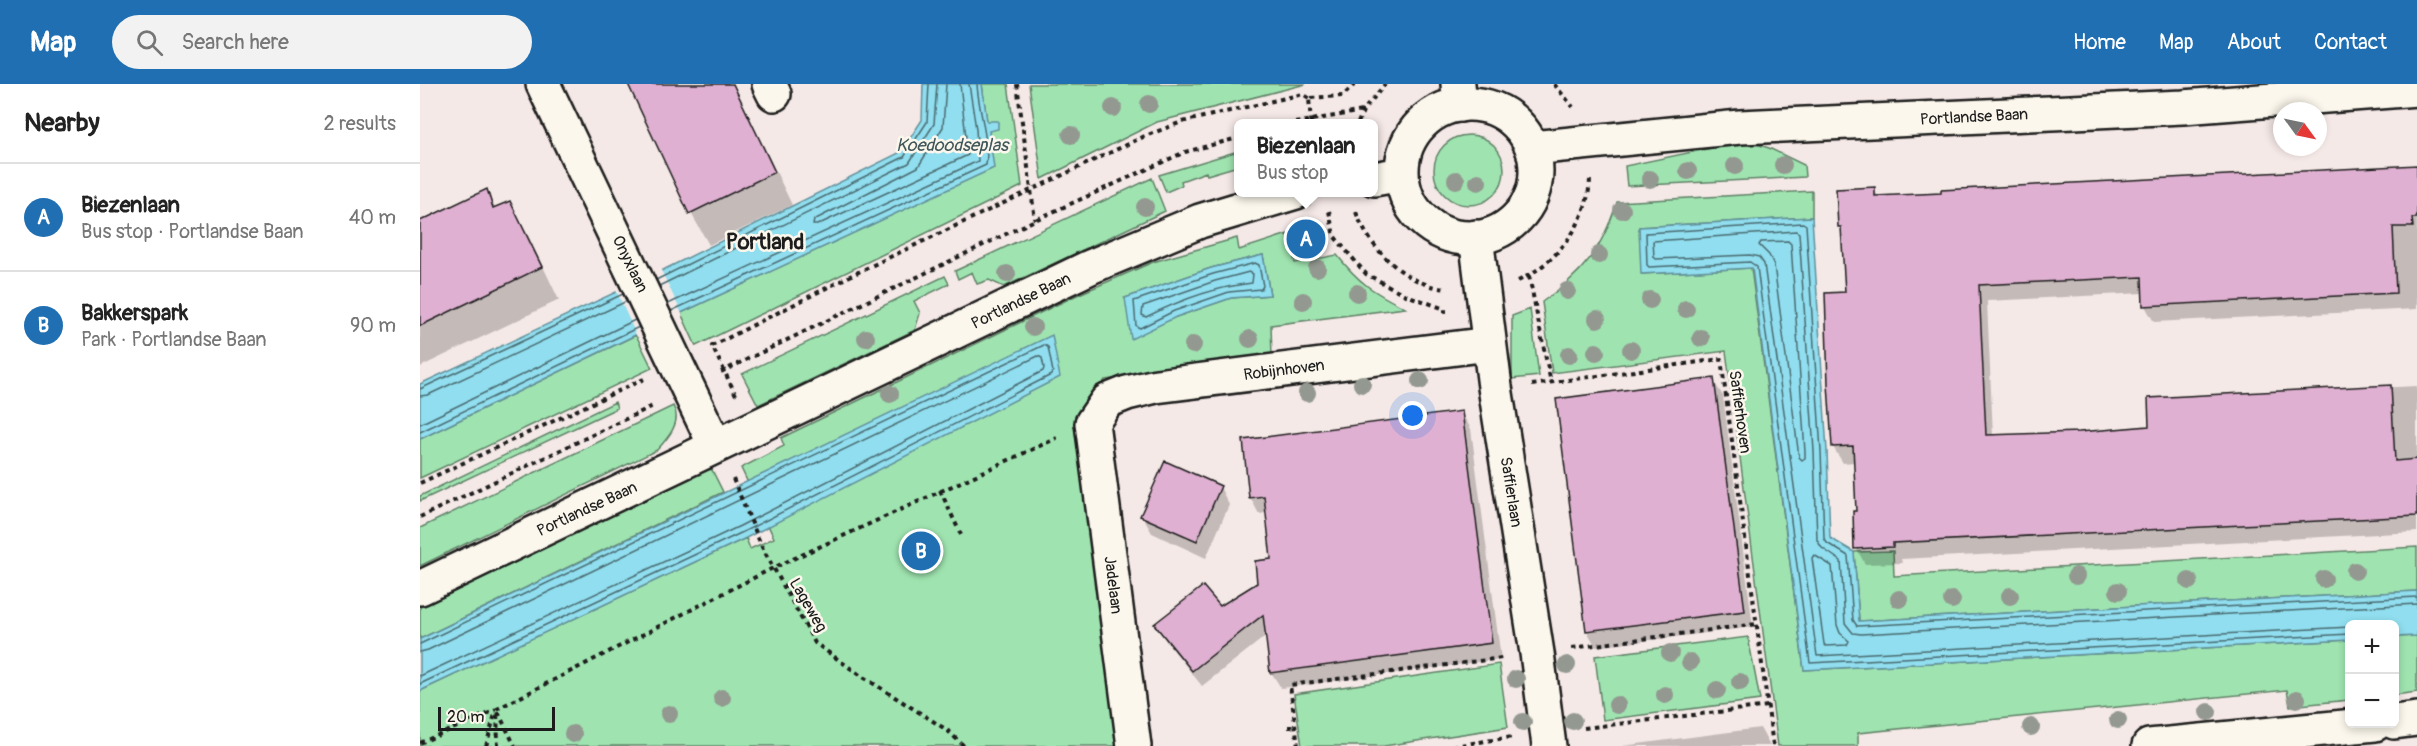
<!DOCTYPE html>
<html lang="en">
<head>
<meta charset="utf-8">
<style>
  body { margin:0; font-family:Pangolin,sans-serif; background:#f2f2f2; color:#222 }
  .controls { position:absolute; right:18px; bottom:18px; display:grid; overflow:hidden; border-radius:9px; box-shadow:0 3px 9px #0003 }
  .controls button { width:54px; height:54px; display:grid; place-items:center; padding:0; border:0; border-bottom:2px solid #e0e0e0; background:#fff; color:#222; font:30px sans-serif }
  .compass { position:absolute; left:1853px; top:18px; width:54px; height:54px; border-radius:50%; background:#fff; box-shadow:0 3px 9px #0003; rotate:123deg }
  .scale { position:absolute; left:18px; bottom:15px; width:117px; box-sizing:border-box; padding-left:6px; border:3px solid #1c1c1c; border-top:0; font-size:16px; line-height:21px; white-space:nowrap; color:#1c1c1c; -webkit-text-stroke:4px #fbf7ec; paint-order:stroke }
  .you { position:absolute; left:993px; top:332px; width:21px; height:21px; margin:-15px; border:4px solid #fff; border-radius:50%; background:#1a73e8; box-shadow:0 0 0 9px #1a73e833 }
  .badge { display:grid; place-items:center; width:39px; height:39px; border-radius:50%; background:#1f6fb2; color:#fff; font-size:20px; font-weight:700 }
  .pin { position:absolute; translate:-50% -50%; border:3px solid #fff; box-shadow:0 2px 6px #0006 }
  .popup { position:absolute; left:814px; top:35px; width:144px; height:78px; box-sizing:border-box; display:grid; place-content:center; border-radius:9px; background:#fff; filter:drop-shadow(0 2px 4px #0005); font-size:20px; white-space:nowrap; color:#767676 }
  .popup b { font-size:22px; color:#222 }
  .popup::after { content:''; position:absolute; left:50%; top:100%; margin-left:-12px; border:12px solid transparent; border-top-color:#fff }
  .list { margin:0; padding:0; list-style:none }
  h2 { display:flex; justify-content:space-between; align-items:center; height:78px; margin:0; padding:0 24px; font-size:26px }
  h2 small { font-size:20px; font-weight:400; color:#767676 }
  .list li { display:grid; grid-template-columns:39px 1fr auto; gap:18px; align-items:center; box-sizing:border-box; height:108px; padding:0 24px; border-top:2px solid #e0e0e0 }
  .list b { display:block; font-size:22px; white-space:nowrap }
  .list p { margin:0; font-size:20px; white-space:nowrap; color:#767676 }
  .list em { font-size:20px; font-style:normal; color:#767676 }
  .icon { flex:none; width:33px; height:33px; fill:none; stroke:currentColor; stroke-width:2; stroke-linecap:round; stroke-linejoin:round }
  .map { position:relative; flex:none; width:1997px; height:662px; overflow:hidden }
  header { display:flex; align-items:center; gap:36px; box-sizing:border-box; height:84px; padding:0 30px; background:#1f6fb2; color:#fff }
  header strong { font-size:28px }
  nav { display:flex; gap:33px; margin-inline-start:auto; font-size:21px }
  .search { width:420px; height:54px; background:#f2f2f2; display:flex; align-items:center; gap:15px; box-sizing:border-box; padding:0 21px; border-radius:33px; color:#767676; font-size:22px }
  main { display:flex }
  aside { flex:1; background:#fff }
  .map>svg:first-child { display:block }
</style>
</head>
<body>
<header>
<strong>Map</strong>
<div class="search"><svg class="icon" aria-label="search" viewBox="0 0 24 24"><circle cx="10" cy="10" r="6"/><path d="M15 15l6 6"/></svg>Search here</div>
<nav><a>Home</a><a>Map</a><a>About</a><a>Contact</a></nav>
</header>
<main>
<aside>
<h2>Nearby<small>2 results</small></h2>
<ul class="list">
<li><span class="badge">A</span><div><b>Biezenlaan</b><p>Bus stop · Portlandse Baan</p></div><em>40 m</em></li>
<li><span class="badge">B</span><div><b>Bakkerspark</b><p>Park · Portlandse Baan</p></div><em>90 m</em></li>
</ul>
</aside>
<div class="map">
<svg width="1997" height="662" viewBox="0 0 1997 662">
  <rect width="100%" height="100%" fill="#f5e9e7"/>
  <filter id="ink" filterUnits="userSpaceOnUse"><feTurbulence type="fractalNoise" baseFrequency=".0167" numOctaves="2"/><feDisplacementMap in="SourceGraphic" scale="12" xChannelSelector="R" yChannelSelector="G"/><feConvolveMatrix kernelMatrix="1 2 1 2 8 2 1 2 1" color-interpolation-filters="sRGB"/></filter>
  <g filter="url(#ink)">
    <path fill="#9fe4b0" stroke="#5e8066" stroke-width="1.5" fill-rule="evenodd" d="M562,0H588L602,102L276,262L261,229L573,84L569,47L578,38H567Z
      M609,0H886L737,38L622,95Z
      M1014 86a35 35 0 1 1 70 0a35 35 0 1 1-70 0Z
      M1333,59L1349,64L1384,81L1385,93L1207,102L1205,82L1306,61Z
      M818,67V82L787,91L786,88L761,97L762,101L746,108L739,91Z
      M732,94L745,127L584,203L569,196L557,200L552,188L538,195L535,187Z
      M1392,107V133L1219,143L1222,190L1331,184L1384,586L1929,556V616L1870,622L1867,606L1438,649V662H1358L1306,267L1132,289L1122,218C1162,190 1182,166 1197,118Z
      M868,150L875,179L917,171C939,199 953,208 985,224L851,241L852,274L685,296L659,334L696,662H0V607L326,454L330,465L354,454L321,384L364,362L361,354L657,211L733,178L817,154L819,166ZM843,171L850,211L811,214L756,233L705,214L791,184Z
      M525,192L529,200L494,217L500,229L495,246L338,321L322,290Z
      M1110,225L1119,292L1092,295V232Z
      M216,251L232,284L0,394V355Z
      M195,318L197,324L0,417V412Z
      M253,322C263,338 247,355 237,366L0,482V444Z
      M288,385L292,386L303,408L0,555V523Z
      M1997,463V507L1439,537L1434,468L1473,467L1474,492Z
      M1997,552V608L1975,611V553Z
      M1328,553L1340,616L1183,636L1175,572Z
      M1079,580L1088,643L964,662H882L874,610Z"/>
    <path fill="#90deef" stroke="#62909b" stroke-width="1.5" d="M503,0H562L567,37H578V45L569,47L574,84L261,229L0,355V300L241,187L481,68L502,36Z
      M1392,133L1407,367L1410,454L1434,468L1439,537L1997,507V552L1975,553L1974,540H1930L1929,556L1384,586L1332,184L1221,190L1219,143Z
      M843,171L850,211L811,214L756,233L711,255L705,214L791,184Z
      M632,251L640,293L326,454L0,607V555Z"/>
    <path fill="#f5e9e7" d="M240,184L263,232L217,253L195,204Z"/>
    <path fill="#0003" d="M209,0H314L372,121L289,161L271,129Z
      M1997,82V225L1734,238L1725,222L1724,209L1567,217L1573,352L1659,349L1731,344L1730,315L1997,302V448L1481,475L1482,479L1445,480L1436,464L1435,378L1423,379L1413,363L1426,209L1423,149L1419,143L1454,105L1459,114Z
      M66,107L76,125L89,118L108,151L139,216L0,283V139Z
      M1293,296L1303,312L1333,543L1176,563L1167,547Z
      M1041,328L1051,345L1081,575L861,604L851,588L847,551L782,602L746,557L736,540L799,524L839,500L852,476L847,429L839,430L830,413Z
      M800,403L809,421L786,474L732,449L722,432Z
      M1340,644L1350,662H1202Z"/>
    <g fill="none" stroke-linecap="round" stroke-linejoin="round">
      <path stroke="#4a6a70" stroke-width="1.5" d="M526,0L523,43L498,83L394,136L393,141H397L548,71L540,0
        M1368,157L1371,160L1385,368V374L1382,376L1379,373L1354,181L1349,171L1339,161L1341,158Z
        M835,179L839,181L843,202L841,205L809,208L754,227L720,244L716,242L714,217L793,190Z
        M829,188L833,190L832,199C794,203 760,216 726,233L722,231L723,222L795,197Z
        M236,196L484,73L507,38L509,0
        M239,202L489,79L514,40L517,0
        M248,220L558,77L556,45L549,0
        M251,227L566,81C570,60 558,24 557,0
        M0,305L203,210
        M0,312L8,311L207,217
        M0,340L215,236
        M0,348L219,243
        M1394,471L1412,482L1417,541L1420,549L1429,557L1427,561L1406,562L1404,560L1392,474Z
        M1930,543L1397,572L1344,180L1339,173L1330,171L1236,175L1234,173L1233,157L1376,147L1379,149L1394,367L1397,456L1402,464L1421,477L1425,539L1433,549L1441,550L1997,520
        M1930,550L1390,579L1337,183L1330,178L1229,183L1227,181L1226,149L1383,139L1386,141L1401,367L1404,454L1407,459L1428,472L1433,536L1437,542L1997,513
        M0,560L624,261L628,263L633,288L631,291L323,448L0,600
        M0,568L8,566L618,272L622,274L624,284L623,287L320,442L0,592"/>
    </g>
    <path fill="#dfb0d1" stroke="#1c1c1c" stroke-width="1.5" d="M208,0H313L355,88L269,130Z
      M1997,81V134H1992L1993,143H1973L1976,209L1723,222L1722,193L1559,201L1566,351L1659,348L1729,342L1728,314L1971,301L1975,377L1997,375V432L1473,459V463L1434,465L1433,427H1436L1433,362L1412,363L1408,300L1405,209L1425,208L1421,143H1418L1416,105L1455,103V112L1521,109V106Z
      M67,105L73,124L90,117L122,183L0,242V137Z
      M1294,294L1325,527L1166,547L1136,315Z
      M1042,327L1072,559L850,589L843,531L772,587L734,540L783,502L800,522L837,499L835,477L851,475L844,412L829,414L823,356Z
      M745,377L801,402L777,457L720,432Z"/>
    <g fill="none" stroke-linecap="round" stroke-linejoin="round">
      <g stroke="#1c1c1c" stroke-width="38">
        <path id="minor" d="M123,0L295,361
          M349,0L354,10
          M1038,0L1040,21
          M1056,153L1075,303L1117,569L1129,662
          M1974,638L1997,635
          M714,662L672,339L687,317L707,309L736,302L1069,260
          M1729,662L1955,640"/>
      </g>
      <g stroke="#1c1c1c" stroke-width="38">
        <path id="tertiary" d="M982 87a67 67 0 1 1 134 0a67 67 0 1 1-134 0Z
          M1112,64L1320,43L1763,23L1997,5
          M954,95L982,90
          M0,504L670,183L780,137L876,108"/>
      </g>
      <path stroke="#1c1c1c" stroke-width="4" stroke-dasharray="4.5 4.5" stroke-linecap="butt" d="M597,0L615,136
        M1134,0L1153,23
        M875,39L943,27
        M891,39L889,14L923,12L935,0
        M938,39L943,27L965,0
        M909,127L914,152L946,190L986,211L1025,225V230
        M936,128C950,166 985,200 1026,205
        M1109,192L1131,299
        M1098,197C1137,178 1167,141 1170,96
        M301,288L615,136L765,68L818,54
        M1112,301L1301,275L1353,662
        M316,311L292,262L430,192L725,52L762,38L883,10L889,14
        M313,395L342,463L395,559L440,591L527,646L544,662
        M0,399L224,295
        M520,406L542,453
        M0,433L235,321
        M1152,564L1337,540
        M78,628L95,662
        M868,643H875
        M1164,644L1348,622
        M0,659L76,626
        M66,662L75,630
        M78,662L77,625L353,484L637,354
        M878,662L870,601L1082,574
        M1033,662L1092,653"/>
      <use href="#minor" stroke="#fbf7ec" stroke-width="33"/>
      <use href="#tertiary" stroke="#fbf7ec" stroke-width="33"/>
    </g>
    <g fill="#939990">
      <circle cx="729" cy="20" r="9"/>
      <circle cx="693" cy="24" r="9"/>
      <circle cx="651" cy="51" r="9"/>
      <circle cx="1363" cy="81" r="9"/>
      <circle cx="1315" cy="82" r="9"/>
      <circle cx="1268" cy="87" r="9"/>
      <circle cx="1230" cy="95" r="9"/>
      <circle cx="1036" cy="96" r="9"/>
      <circle cx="1058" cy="98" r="9"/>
      <circle cx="725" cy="123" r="9"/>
      <circle cx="1202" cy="126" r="9"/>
      <circle cx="1179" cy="171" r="9"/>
      <circle cx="897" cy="184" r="9"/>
      <circle cx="587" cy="190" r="9"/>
      <circle cx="1147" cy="207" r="9"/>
      <circle cx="937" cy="209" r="9"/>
      <circle cx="1230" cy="216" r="9"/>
      <circle cx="883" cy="217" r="9"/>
      <circle cx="1266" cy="225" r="9"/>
      <circle cx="1177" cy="235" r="9"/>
      <circle cx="613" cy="243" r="9"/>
      <circle cx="446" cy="254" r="9"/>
      <circle cx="1281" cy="254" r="9"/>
      <circle cx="830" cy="255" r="9"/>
      <circle cx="773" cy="261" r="9"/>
      <circle cx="1211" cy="266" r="9"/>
      <circle cx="1176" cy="268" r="9"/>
      <circle cx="1149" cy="271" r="9"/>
      <circle cx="1000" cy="297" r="9"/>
      <circle cx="942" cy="300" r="9"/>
      <circle cx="887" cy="309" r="9"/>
      <circle cx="470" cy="310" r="9"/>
      <circle cx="1935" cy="487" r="9"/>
      <circle cx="1656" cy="492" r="9"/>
      <circle cx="1904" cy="495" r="9"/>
      <circle cx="1769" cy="497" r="9"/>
      <circle cx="1698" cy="507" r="9"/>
      <circle cx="1590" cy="512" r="9"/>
      <circle cx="1479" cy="515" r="9"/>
      <circle cx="1532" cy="516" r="9"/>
      <circle cx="1250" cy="569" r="9"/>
      <circle cx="1270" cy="578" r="9"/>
      <circle cx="1147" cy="581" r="9"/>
      <circle cx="1096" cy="595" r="9"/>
      <circle cx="1320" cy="598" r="9"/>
      <circle cx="1297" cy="606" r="9"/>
      <circle cx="1245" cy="611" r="9"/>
      <circle cx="302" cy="614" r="9"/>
      <circle cx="1877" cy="615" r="9"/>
      <circle cx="1197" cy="621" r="9"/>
      <circle cx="1788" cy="628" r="9"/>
      <circle cx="249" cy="630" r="9"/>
      <circle cx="1698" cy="636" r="9"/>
      <circle cx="1153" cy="637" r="9"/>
      <circle cx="1103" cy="638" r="9"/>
      <circle cx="1611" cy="643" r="9"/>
      <circle cx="153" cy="650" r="9"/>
    </g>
  </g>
  <g text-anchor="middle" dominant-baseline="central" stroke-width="5" stroke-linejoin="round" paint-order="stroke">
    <g font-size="16" fill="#1c1c1c" stroke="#fbf7ec">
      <text transform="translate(1554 33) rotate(-3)">Portlandse Baan</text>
      <text transform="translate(210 180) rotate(64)">Onyxlaan</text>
      <text transform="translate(601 217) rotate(-26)">Portlandse Baan</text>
      <text transform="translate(864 286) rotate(-7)">Robijnhoven</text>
      <text transform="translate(1320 328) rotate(82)">Saffierhoven</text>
      <text transform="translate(1091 408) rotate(81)">Saffierlaan</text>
      <text transform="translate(167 425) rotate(-25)">Portlandse Baan</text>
      <text transform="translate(693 501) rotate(83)">Jadelaan</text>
      <text transform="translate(388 521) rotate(60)">Lageweg</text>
    </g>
    <g font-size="18" font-style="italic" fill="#3f565b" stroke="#fbf7ec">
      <text x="532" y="61">Koedoodseplas</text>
    </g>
    <g font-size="22" font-weight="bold" fill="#1c1c1c" stroke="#fbf7ec">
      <text x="345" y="158">Portland</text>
    </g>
  </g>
</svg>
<div class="controls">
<button>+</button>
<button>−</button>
</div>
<svg class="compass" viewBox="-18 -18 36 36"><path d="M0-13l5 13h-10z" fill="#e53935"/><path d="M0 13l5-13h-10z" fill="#767676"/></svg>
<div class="scale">20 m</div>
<div class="you"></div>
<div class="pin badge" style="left:886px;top:155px">A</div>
<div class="popup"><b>Biezenlaan</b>Bus stop</div>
<div class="pin badge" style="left:501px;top:467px">B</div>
</div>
</main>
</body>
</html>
